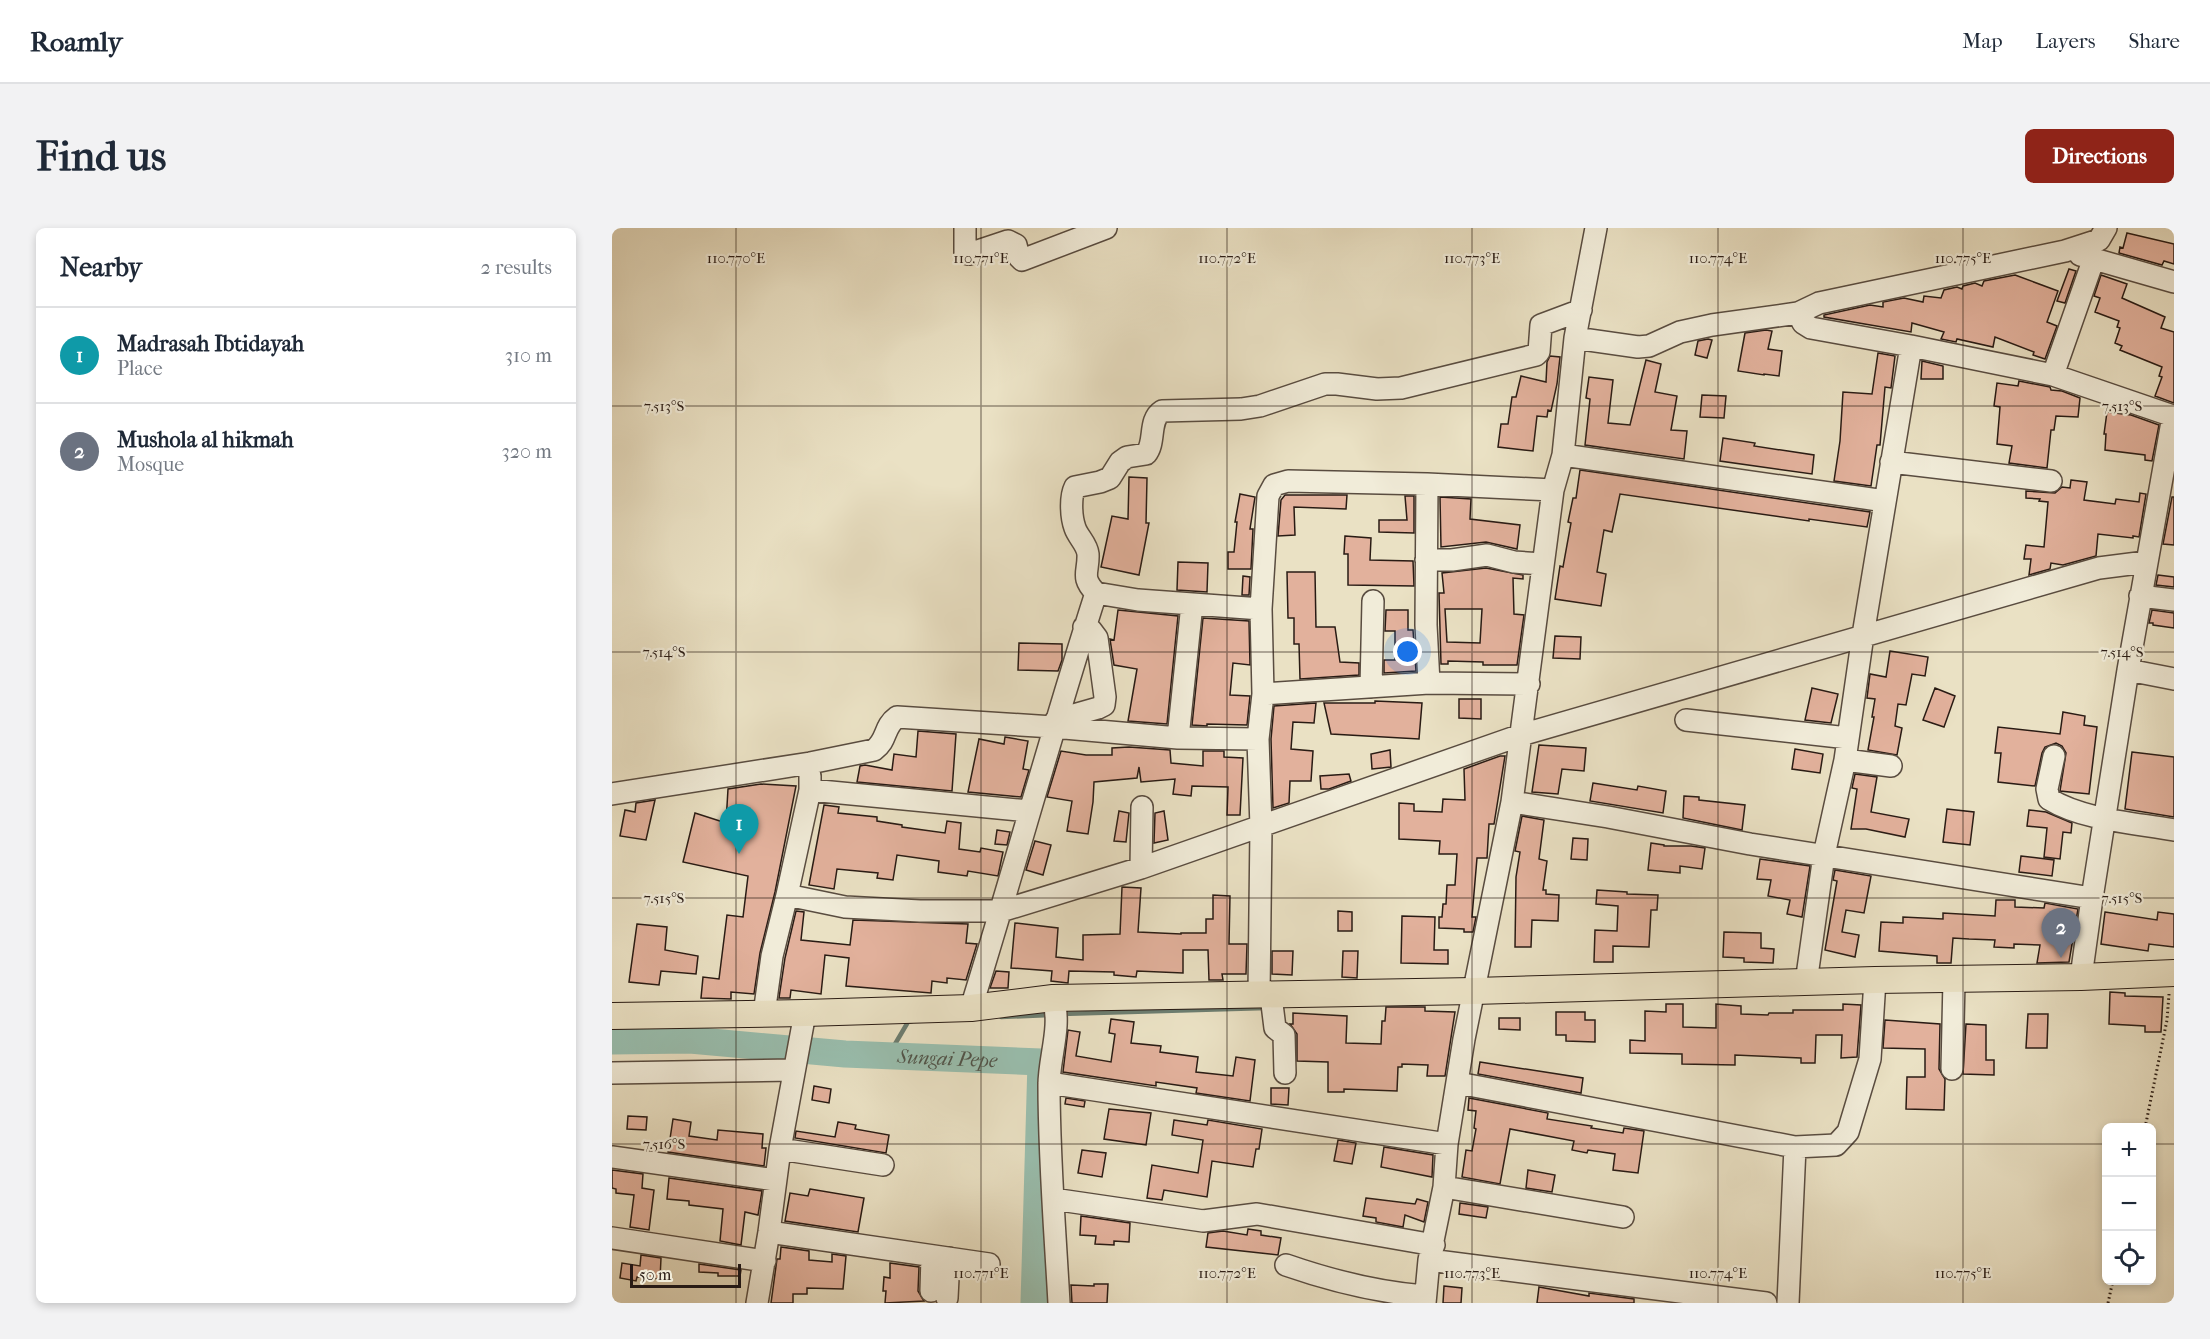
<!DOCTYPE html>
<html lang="en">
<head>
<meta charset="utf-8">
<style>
  body { margin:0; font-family:"IM FELL French Canon",serif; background:#f2f2f3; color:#1f2937 }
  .controls { position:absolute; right:18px; bottom:18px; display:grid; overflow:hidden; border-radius:9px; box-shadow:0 3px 9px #0003 }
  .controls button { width:54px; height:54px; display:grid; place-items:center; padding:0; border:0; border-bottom:2px solid #e0e1e3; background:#fff; color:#1f2937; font:30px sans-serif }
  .scale { position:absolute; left:18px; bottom:15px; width:111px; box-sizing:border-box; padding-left:6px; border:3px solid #291b14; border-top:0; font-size:16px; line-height:21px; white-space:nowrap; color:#291b14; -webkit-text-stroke:4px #f1ecd9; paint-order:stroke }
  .you { position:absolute; left:796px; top:424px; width:21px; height:21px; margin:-15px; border:4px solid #fff; border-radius:50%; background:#1a73e8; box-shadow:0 0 0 9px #1a73e833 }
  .badge { display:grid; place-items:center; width:39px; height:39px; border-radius:50%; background:#8f2418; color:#fff; font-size:20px; font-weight:700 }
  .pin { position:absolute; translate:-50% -50px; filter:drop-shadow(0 2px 3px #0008) }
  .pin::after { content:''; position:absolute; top:32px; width:21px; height:18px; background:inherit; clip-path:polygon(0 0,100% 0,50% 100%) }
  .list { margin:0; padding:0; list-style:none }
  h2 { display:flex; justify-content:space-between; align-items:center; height:78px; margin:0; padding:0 24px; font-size:26px }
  h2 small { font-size:20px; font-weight:400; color:#747a83 }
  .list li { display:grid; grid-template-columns:39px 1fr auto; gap:18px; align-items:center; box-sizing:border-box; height:96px; padding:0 24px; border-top:2px solid #e0e1e3 }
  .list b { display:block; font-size:22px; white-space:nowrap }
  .list p { margin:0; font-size:20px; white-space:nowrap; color:#747a83 }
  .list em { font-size:20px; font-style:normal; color:#747a83 }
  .icon { flex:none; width:33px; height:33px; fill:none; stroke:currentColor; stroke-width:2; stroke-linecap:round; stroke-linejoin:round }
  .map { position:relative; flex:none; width:1562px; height:1075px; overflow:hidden; border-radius:9px }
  header { display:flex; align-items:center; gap:36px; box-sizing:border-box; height:84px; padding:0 30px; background:#fff; border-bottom:2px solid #e0e1e3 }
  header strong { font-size:28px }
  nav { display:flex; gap:33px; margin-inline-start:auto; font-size:21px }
  .intro { display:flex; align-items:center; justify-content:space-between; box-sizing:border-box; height:144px; padding:0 36px }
  h1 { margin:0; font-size:42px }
  .button { padding:15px 27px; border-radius:9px; background:#8f2418; color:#fff; font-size:21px; font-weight:700 }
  main { display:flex; gap:36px; padding:0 36px }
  aside { flex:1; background:#fff; border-radius:9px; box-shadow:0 3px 9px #0003 }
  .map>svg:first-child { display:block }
</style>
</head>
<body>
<header>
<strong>Roamly</strong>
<nav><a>Map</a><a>Layers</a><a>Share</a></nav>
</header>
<div class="intro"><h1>Find us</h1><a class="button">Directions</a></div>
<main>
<aside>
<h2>Nearby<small>2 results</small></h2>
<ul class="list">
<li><span class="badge" style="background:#0f9aa8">1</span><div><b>Madrasah Ibtidayah</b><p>Place</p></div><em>310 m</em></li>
<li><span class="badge" style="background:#6b7280">2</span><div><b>Mushola al hikmah</b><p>Mosque</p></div><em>320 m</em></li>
</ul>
</aside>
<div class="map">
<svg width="1562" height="1075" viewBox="0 0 1562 1075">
  <rect width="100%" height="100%" fill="#eae1c4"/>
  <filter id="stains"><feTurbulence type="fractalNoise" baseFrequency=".00333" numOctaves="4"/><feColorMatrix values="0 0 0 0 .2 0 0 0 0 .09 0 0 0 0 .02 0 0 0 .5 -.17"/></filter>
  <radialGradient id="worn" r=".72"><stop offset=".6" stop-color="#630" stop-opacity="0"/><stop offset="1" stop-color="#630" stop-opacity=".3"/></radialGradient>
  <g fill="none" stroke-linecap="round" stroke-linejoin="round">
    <path stroke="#6c7d70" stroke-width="4.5" d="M449,786L654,780
      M389,789L438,787
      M276,828L296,794L300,793"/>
    <path stroke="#99beae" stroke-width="27" id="s1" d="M0,813L78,812L233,826L429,834L422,1075"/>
  </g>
  <path fill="#e2b19c" stroke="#291b14" stroke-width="1.5" fill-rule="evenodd" d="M1515,5L1562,16V36L1552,33L1550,37L1507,25L1508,19L1511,20Z
    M1457,41L1464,43L1453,75L1445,73Z
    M1403,47L1446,63L1435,94L1445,98L1433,131L1421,127L1422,124L1383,109L1381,119L1345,111L1344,114L1329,111L1332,104L1300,95L1299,104L1212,89V87L1258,77L1271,79V74L1292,70L1311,74L1312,68L1329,70L1332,62L1345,59L1350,61L1351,58L1363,55L1370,58L1372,53Z
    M1489,47L1515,56L1510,70L1553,89L1549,100L1562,104V175L1543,168L1550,149L1547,148L1550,139L1508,122L1510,118L1503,115L1508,100L1505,99L1507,93L1483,84L1488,70L1482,68Z
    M1154,102L1160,103L1156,121L1170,123L1167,148L1152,146V147L1126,143L1133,105Z
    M1096,111L1100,112L1095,130L1083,127L1086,113Z
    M1266,125L1283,128L1279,160L1273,159L1268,217H1265L1259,258L1222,253L1228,213L1231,164L1260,166Z
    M938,128L948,129L945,156L939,183L936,182L935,189L925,188L921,223L886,219L889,196H896L900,169H904L909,148L934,154L935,134Z
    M1034,132L1049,136L1043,164L1065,168L1059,202L1075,203L1072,231L973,217L978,171L974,170L977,149L1001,152L996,195L1018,197Z
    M1310,133L1331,138V151H1309Z
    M1407,153L1438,159L1439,162L1450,163L1468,170L1466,189L1444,188L1442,202H1439L1435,240L1397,235L1400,218L1385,216L1388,179L1382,178L1385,155L1406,158Z
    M1090,167L1114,168L1112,190L1088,189Z
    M1495,184L1519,187L1547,197L1540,233L1533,232V227L1493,222L1494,206H1492Z
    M1111,210L1143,215L1142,218L1202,227L1200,246L1108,233Z
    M968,242L1258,284L1255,299L1197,291V293L1008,266L1000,304L992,302L985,344L994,346L989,378L943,371L948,338L951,339L959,295L956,294L961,270H964Z
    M517,249L535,250L534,295H537L527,347L489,339L500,288L516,291Z
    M1459,252L1475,254L1472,272L1503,276L1504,271L1527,274L1528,265L1534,266L1527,309L1521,308V310L1486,306L1484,328L1451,337L1439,335L1438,341L1417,347L1419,331H1412L1414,317L1432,319L1436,274L1427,273L1428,271L1414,270V263L1443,265L1450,259L1458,260Z
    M628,266L643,269L638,301H641L639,341H616V324H622L625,294H623Z
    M673,267H735L734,281L682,279L683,307L666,308L669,272Z
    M793,268H802V305L767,304V292H795Z
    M828,269L859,271L858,291L908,297L905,321L874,314L829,319Z
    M1560,269H1562V317L1551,316Z
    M733,308L759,310L758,332L801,333L802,358L736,357V326H732Z
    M566,334L596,335L595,364L565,362Z
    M874,340L911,347V351L901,350L902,386L912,387L905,437H871V434L836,433V436H829L827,365H832L830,345ZM833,381H870L868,415L835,414Z
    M675,344H703L704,399H723L728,434L747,435V447L688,451L687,416H682V390H676Z
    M1546,347L1562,349V359L1544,357Z
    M631,348L638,349L637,367H630Z
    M506,382L566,388L555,496L516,493L525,441L502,437L498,411L502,412Z
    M774,382H796V402H801L804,443L772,445V432H783V403H773Z
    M1540,382L1562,385V400L1541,397V395H1537Z
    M591,390L637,393L638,437L621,435L618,467L638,468L635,497L595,496V498L580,497Z
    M943,408L969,409L968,431L941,430Z
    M407,415L450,416V432L446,443L406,442Z
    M1278,423L1316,429L1313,448L1300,446L1294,477L1286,476L1283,498L1290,500L1285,527L1256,522L1262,489H1260L1263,471L1255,470L1258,446L1274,449Z
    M1200,460L1226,466L1219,495L1193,492Z
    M1323,460L1343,468L1332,499L1311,492Z
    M847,471H869V491L847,490Z
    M763,473L810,475L807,511L719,506L712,475H763Z
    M704,475L702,495L681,494L679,521L701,523L699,553H678L677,575L661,580L659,511L662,478Z
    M1451,484L1473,488L1472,497L1485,499L1477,566L1448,563L1454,525L1450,518L1444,515L1433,519L1430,525L1423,558L1386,554L1389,525H1383L1386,499L1448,506Z
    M306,503L344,506L340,563L245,554L248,538L253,537L280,542L282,526L304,529Z
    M393,509L416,513L411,541L417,542L409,569L356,564L367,511L392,516Z
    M927,517L974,520L972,543L950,541L946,566L920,564Z
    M517,519L558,522L559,535L591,538V523H612V529L631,530L628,587H615L616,559L580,558L579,568L561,566L563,551L529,554L527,539L525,550L482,554L481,574L476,606L455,603L460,573L435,569L449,523L474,527H500V520Z
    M1183,521L1211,526L1208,545L1180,541Z
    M778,522L779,539L760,541L759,526Z
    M1520,524L1562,529V589L1513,581Z
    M888,528H893L882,596H877L875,630H865L860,689H864L861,704H852V701L827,700V689H830L831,676H834L835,657H843L845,626H827L828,613L787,611V575L802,576V583L830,584L831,571L853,572L852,541Z
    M737,546L739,553L717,561H709L708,548Z
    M1243,546L1265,549L1259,584L1297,591L1293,609L1254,601H1239L1245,561L1240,560Z
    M981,555L1025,562L1026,558L1054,563L1051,585L978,573Z
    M149,556L184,558L163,664L148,725L142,766L119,764V771L89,770L91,749L107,751L115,687L131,689L136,648L71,634L83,585L114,595L116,561Z
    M1072,568L1087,569V572L1133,577L1130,602L1071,590Z
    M43,572L34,612L8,608L13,582L23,584L24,575Z
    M212,577L227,579L226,585L265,589V593L290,597V599L333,605L335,593L349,595L347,621L368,624L369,620L391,624L386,648L356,643L355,648L326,644L327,633L285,627L281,652L265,650L266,645L225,641L222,661L197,657Z
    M1335,581L1362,584L1358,617L1331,614Z
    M1417,582L1434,584L1460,595L1459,605L1451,604L1448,631L1432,629L1435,600L1415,598Z
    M507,583L517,585L514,614L502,613Z
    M552,583L556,612L542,615L543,585Z
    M910,588L932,592L927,631L935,633L931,662H934V666L947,667L946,693L920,692L919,719H903L904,649L908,624L903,623Z
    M385,602L398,604L395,617L383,616Z
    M961,610L976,611L975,632L959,631Z
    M423,613L439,617L431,647L414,642Z
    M1039,615L1052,617V618H1079L1093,620L1090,641L1068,638V645L1036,642Z
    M1409,628L1442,632L1440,648L1407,644Z
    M1148,631L1198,638L1190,689L1175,686L1178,672L1156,668L1159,652L1145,651Z
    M1223,642L1259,648L1252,685L1234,682L1230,704L1247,707L1243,729L1213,722L1225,653L1221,652Z
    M510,659L529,660L526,704L569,706V705H594V691H601V667L618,668L617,716H635L634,746H610L611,752H597L596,722H571V745L525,743L524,749L502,747V744L457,743L456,755L439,753L440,743L399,740L403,695L446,700L444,729L471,732V707L508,706Z
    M985,662L1015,664V666L1046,667L1045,682H1039L1037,719L1001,718V734H982L983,702L1005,703L1006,678L984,676Z
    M1384,672H1403V679L1432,680L1433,675L1466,681L1457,734L1425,735L1428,717L1402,716V720L1382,719L1383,712L1357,711L1341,710L1339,735H1325V728L1267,723L1269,694L1291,695V689L1331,691V685L1383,688Z
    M184,683L192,684L189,712L238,717L241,692L356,696L354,715L365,716L354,752L335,750V755L320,753L319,765L234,758L237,730L213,727L209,766L179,762L178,770H167L173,730Z
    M726,683L740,684V703H726Z
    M1493,684L1545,692L1546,684L1562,686V719L1537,716L1536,723L1489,716Z
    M790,688L823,689L822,722H836V736L789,735Z
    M25,696L55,699L53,722L86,728L84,746L49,743L47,757L17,754Z
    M1112,704L1149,705V720L1162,721L1161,735L1132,734V730L1111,729Z
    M660,723H681L680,747L660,746Z
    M731,723H746L745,750L730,749Z
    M384,743L397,744L396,760H378Z
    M1498,764L1513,765V768L1551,769L1549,804H1533V798L1497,796Z
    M1054,776H1071V799L1104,800V776L1129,778V786L1156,787L1157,785H1181V782H1231V776L1249,777L1245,829L1229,830L1230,807H1204L1203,835H1189V830L1123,827V837L1070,836V826L1018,825V812L1033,813V783L1054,784Z
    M774,779H813V783L843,784L833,848H815L816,837L790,836V839H786L785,863L732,861V864H716V834L685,833V806L678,796H681V785L735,788L734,815L769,816L770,793H773Z
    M944,784H973V792H983V814L954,813V807H944Z
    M1416,786H1436L1435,820H1414Z
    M887,790H908V802L887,801Z
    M499,791L522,794L519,815L549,818L548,824L586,829L584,844L621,848L624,829L643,832L638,873L584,865L585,860L544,854V858L451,844L456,802L468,804L464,828L499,834L503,806L497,805Z
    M1273,792L1328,796L1327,841L1333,851L1332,882L1294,881L1295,849H1313V821L1271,820Z
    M1354,796L1374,797V832H1382V847L1351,846Z
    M868,834L971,850L969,865L866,846Z
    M202,858L219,861L217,875L200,872Z
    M659,860H677L676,877L659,876Z
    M454,870L473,873L472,879L453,876Z
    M857,870L936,885L935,891L980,898L979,900L1011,905L1012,900L1032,903L1026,945L1001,942L1003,926L976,922L975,925L960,922L962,913L898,901L888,956L850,949L854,922L860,923L864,901L862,900L864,883L856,882Z
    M497,881L539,885L534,917L492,911Z
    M16,888L35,889L34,902L15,901Z
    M61,891L79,894L77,908L105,912L106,902L151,906L150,920H154L152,938L56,924Z
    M562,892L595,897L596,892L650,901L647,921H644L641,939L600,933L595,969L552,962L550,972L535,970L540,937L586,945L591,912L560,907Z
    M226,894L244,897L243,901L277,907L274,925L183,910L184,903L223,909Z
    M726,912L744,915L740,936L722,933Z
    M772,919L821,927L820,949L769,939Z
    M470,922L494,925L490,949L466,945Z
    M0,942L31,946L30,960L42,962L37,1002L18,999L22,967L4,965V961L0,960Z
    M916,942L943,947L940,964L914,960Z
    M57,950L150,963L146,987L133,984L129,1017L108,1013L111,981L77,977V973L55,971Z
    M198,961L252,970L246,1004L173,993L178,965L196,968Z
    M754,970L803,976L805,971L816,974L812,994L793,987L791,999L764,994V990L751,988Z
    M848,975L876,979L874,990L847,986Z
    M469,988L518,995L517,1014L502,1013V1017L483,1016L484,1008L468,1007Z
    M636,1001L649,1003V1007L669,1010L666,1027L594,1019L596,1005L611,1003L635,1007Z
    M169,1019L197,1023V1032L220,1034V1026L234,1028L231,1061L195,1060V1066H181V1075H159L165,1031H168Z
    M29,1027L49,1030L48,1051L25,1049L24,1053L8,1050L10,1035L28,1038Z
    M278,1035L307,1039L306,1063L312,1073L273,1075L274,1063H271L272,1049L278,1050Z
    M87,1036L129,1042L128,1048H106V1045L87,1044Z
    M482,1056H496L495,1075H460L459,1057L482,1058Z
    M832,1058L850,1060L849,1075H831Z
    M927,1059L977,1068V1065L1022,1071V1075H925Z"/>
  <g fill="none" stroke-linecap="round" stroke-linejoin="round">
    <g stroke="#594c40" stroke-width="24">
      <path id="minor" d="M353,0V25L357,26L396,13L404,17L407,29L410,32L494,0
        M1468,27L1562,54
        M1186,85L1191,95L1199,100L1299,118L1441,147L1561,188L1516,442L1480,670L1469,749
        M963,110L1026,119L1037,118L1068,104L1100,97L1186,85L1207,75L1453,23L1487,12L1494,0
        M1441,147L1482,30
        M951,227L1273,273
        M1279,234L1439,253
        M815,256L814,397L817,455
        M814,332H840L875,327L902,334L930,336
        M484,365L526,372L649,381
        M1528,368L1562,372
        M1516,442L1562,451
        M759,459L761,373
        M651,466L817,455L917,456
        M444,492L486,480L492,477L493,469L485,410L479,402L472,399
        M1074,492L1236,510
        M566,510L580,376
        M1442,528L1435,561L1437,571C1471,592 1523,595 1562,602
        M1233,532L1279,538
        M198,562L417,583
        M0,566L198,535L262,522C276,512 271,499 285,489L441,499L566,510L646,511
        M900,574L996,589L1138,616L1480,670
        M529,640L530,579
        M175,667L198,562V548
        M1194,755L1212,627L1233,532L1251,407L1299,118
        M647,766L649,599L646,511L651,466L649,381L656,268L662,257L676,253L815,256L941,262
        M657,766L660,776L663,800L672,807L673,845
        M441,770C450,798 437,829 437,857C437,930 443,1003 447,1075
        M359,780C402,642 440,502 484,365C468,349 477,344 476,326C475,316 466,309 463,300C459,289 458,269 463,259L488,254L498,250L508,234L515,229L534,226C544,214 536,192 550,183L629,181L648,178L713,156H725L765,161L789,160L924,127L927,124L929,97L969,82
        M152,786L160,728L175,667L233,679L308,683H389L529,640L909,507L1487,340L1534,334
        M1340,841L1342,752
        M0,845L182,842
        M437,855L835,916
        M846,855L1183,919L1224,917L1236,904L1258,831L1263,752
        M168,921L271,937
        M0,929L163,952
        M832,959L1011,989
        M441,971L591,993L645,986L822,1017
        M157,1004L377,1036
        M0,1010L153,1033
        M817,1032L1154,1075
        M674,1037C720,1053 764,1064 812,1068
        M319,1063L320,1028
        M335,1070L337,1030
        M145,1075L157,1004L168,921L193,785
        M813,1075L817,1032L832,959L835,916L852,811L900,574L941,262L951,227L963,110L984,0
        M1176,1075L1183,919"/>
    </g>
    <g stroke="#291b14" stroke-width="28">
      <path id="major" d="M0,788L193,785L359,780L441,770L862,763L1263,752L1469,749L1562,745"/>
    </g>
    <path stroke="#291b14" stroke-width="3" stroke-dasharray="1.5 3" stroke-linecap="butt" d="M1533,900L1555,792L1557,766
      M1496,1075L1501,1052"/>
    <use href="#minor" stroke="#f1ecd9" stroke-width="21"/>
    <use href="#major" stroke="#eae1c4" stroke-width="26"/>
  </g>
  <path fill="none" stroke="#291b14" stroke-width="1.5" stroke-opacity="0.45" d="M124,0V1075M369,0V1075M615,0V1075M860,0V1075M1106,0V1075M1351,0V1075M0,178H1562M0,424H1562M0,670H1562M0,916H1494M1540,916H1562"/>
  <g text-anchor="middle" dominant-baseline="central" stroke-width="4.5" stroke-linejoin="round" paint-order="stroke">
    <g font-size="20" font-style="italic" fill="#50544a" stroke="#f1ecd9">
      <text stroke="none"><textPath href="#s1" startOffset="336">Sungai Pepe</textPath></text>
    </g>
  </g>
  <g font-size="15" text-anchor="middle" fill="#291b14" stroke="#f1ecd9" stroke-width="4.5" stroke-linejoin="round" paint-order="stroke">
    <text x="124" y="35">110.770°E</text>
    <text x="369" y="35">110.771°E</text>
    <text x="615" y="35">110.772°E</text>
    <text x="860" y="35">110.773°E</text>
    <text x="1106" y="35">110.774°E</text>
    <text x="1351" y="35">110.775°E</text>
    <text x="52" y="183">7.513°S</text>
    <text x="1510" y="183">7.513°S</text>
    <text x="52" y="429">7.514°S</text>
    <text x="1510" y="429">7.514°S</text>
    <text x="52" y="675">7.515°S</text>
    <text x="1510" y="675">7.515°S</text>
    <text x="52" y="921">7.516°S</text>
    <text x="369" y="1050">110.771°E</text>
    <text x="615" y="1050">110.772°E</text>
    <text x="860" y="1050">110.773°E</text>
    <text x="1106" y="1050">110.774°E</text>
    <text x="1351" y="1050">110.775°E</text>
  </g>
  <rect width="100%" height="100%" filter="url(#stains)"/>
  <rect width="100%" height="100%" fill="url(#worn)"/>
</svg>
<div class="controls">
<button>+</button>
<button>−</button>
<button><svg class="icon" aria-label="locate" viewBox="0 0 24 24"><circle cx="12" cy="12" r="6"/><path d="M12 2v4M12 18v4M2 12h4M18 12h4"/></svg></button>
</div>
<div class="scale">50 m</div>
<div class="you"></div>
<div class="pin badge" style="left:127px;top:626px;background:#0f9aa8">1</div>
<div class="pin badge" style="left:1449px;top:730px;background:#6b7280">2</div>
</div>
</main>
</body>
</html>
